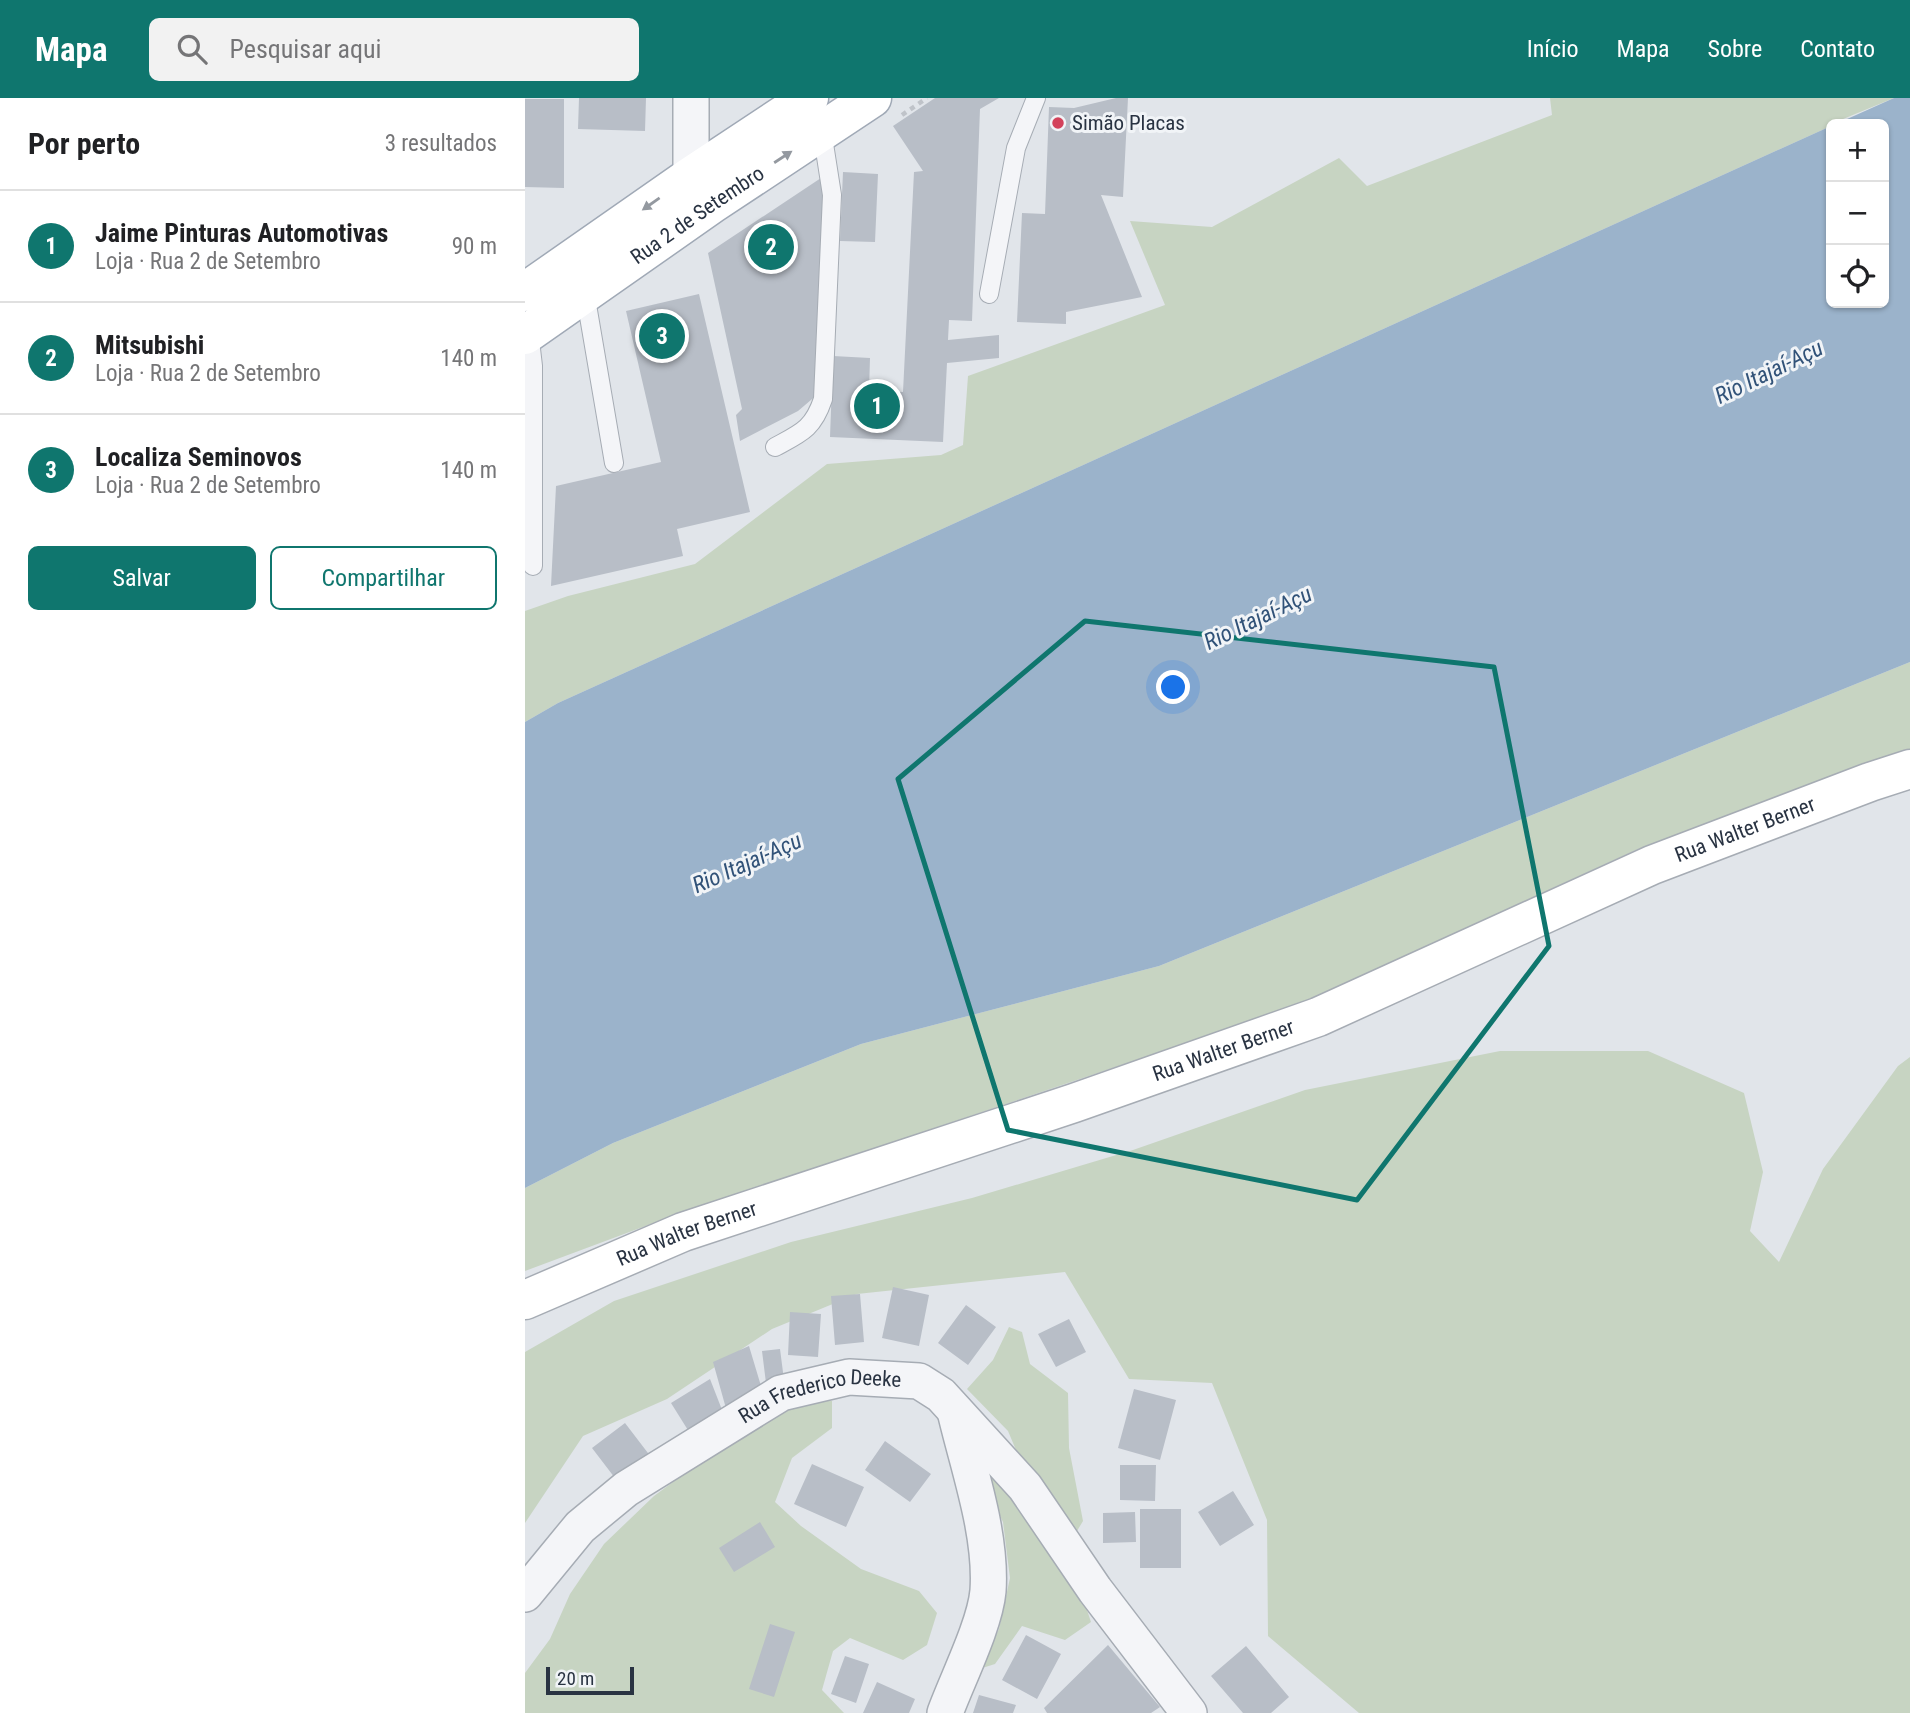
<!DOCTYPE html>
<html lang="pt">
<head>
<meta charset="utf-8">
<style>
  body { margin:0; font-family:"Roboto Condensed",sans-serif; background:#f2f2f2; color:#202124 }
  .controls { position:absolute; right:21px; top:21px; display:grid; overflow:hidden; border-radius:10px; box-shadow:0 2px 5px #0004 }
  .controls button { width:63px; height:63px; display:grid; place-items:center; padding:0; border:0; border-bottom:2px solid #e0e0e0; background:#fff; color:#202124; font:35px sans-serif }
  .scale { position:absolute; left:21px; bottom:18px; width:88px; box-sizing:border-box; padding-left:7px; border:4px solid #293342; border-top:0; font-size:19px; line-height:24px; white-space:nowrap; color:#293342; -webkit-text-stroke:5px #f1f4f7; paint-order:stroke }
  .you { position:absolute; left:649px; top:590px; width:24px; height:24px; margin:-18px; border:5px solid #fff; border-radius:50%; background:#1a73e8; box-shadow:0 0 0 10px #1a73e833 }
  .badge { display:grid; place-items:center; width:46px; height:46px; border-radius:50%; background:#0f766e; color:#fff; font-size:23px; font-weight:700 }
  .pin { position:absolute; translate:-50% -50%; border:4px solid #fff; box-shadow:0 2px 7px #0006 }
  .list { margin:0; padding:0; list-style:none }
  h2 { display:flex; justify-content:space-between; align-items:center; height:91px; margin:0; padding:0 28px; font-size:30px }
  h2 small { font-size:23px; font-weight:400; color:#757577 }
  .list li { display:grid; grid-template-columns:46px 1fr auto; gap:21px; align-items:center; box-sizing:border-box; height:112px; padding:0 28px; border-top:2px solid #e0e0e0 }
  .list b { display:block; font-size:26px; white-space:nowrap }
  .list p { margin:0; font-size:23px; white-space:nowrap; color:#757577 }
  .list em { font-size:23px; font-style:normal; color:#757577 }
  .actions { display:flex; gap:14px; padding:21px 28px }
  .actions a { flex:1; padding:16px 0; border:2px solid #0f766e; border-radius:10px; text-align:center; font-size:24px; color:#0f766e }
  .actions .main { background:#0f766e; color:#fff }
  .icon { flex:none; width:38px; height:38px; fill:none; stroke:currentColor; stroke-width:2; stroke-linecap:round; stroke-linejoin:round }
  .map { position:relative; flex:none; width:1385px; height:1615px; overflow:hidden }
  header { display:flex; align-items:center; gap:42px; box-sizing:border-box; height:98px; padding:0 35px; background:#0f766e; color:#fff }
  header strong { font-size:33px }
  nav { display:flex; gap:38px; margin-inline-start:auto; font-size:24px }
  .search { width:490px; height:63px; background:#f2f2f2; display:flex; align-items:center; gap:18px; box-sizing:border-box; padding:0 24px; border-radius:10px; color:#757577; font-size:26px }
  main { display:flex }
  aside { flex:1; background:#fff }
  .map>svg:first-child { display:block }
</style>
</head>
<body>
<header>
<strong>Mapa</strong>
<div class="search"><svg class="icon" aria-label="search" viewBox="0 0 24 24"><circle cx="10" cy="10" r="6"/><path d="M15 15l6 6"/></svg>Pesquisar aqui</div>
<nav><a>Início</a><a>Mapa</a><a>Sobre</a><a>Contato</a></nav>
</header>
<main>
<aside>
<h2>Por perto<small>3 resultados</small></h2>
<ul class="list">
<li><span class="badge">1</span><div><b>Jaime Pinturas Automotivas</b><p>Loja · Rua 2 de Setembro</p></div><em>90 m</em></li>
<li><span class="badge">2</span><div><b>Mitsubishi</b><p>Loja · Rua 2 de Setembro</p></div><em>140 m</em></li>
<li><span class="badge">3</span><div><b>Localiza Seminovos</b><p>Loja · Rua 2 de Setembro</p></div><em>140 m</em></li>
</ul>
<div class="actions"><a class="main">Salvar</a><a>Compartilhar</a></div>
</aside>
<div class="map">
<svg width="1385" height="1615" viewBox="0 0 1385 1615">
  <rect width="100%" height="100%" fill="#e1e5ea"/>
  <path fill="#c7d4c2" d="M1025,0H1369L1306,26V28L33,605L0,624V513L43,498L170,466L302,366L416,357L438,347L443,278L640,207L605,123L687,129L814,60L842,88L1027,17Z
    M1385,564V655L1113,751L775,907L142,1120L0,1173V1090L88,1045L336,946L634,868Z
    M975,953H1123L1219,995L1238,1074L1225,1133L1254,1164L1298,1071L1373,968L1385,959V1615H834L743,1538L742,1422L687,1285L604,1281L540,1174L332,1196L247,1231L142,1301L58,1338L0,1425V1254L89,1203L266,1144L447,1100L608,1052L780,992Z
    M484,1229L497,1234L505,1266L543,1295L544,1350L558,1423L549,1438L502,1378L483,1333L442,1291L468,1262Z
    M307,1303V1330L267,1360L250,1404L276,1428L336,1471L394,1493L412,1515L402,1547L378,1562L325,1540L308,1553L297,1592L319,1615H0V1575L25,1541L45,1496L79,1446L129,1398L171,1367L273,1304Z
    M468,1373L556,1494L566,1524L540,1542L497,1528L470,1566L454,1571L474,1531L485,1480L478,1424L455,1378Z"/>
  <path fill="#9bb3cb" d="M1369,0H1385V564L634,868L336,946L88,1045L0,1090V624L33,605L1306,28V205H1359V26H1311Z"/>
  <path fill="#b8bec7" d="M54,0H121L120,33L53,31Z
    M410,0H474L455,11L447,223L424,222L423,242L474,237V260L422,265L418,344L305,339L308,258L345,260L344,292L378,294L389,74L398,73L368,28Z
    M591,0H603L598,99L576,97L617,199L541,214V226L492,224L497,115L520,116L524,9L549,10Z
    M0,1H39V90L0,89Z
    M318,74L353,76L350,144L315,143Z
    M302,76L293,296L273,313L215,343L211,317L217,311L183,155Z
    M174,196L225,414L152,431L158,458L26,488L31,388L136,364L101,213Z
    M368,1189L404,1197L394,1248L357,1240Z
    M335,1196L339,1244L310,1247L306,1198Z
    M441,1207L471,1229L443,1267L413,1245Z
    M265,1214L296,1216L293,1259L263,1257Z
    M544,1221L561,1254L531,1269L513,1236Z
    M224,1248L239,1298L202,1314L188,1264Z
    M255,1251L259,1282L241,1285L237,1253Z
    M185,1281L199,1317L166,1337L146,1305Z
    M609,1291L651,1302L635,1362L593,1350Z
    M100,1325L126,1359L93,1384L67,1350Z
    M360,1343L406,1376L385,1404L340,1372Z
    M287,1366L339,1389L321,1429L269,1406Z
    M595,1367H631L630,1403L595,1402Z
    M708,1393L729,1427L695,1448L673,1414Z
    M615,1411H656V1470H615Z
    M610,1414L611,1444L578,1445V1415Z
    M235,1424L250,1449L209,1474L194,1450Z
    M245,1526L270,1534L249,1599L224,1591Z
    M501,1537L536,1556L512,1601L477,1582Z
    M583,1547L635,1609L626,1615H522L519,1610Z
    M721,1548L764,1599L746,1615H718L686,1578Z
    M320,1558L344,1566L331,1605L306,1596Z
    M352,1584L390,1601L384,1615H338Z
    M454,1597L491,1607L488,1615H448Z"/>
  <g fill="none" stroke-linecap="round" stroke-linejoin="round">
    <g stroke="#a6acb4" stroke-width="20">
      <path id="lane" d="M60,195L89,365
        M464,196L491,50L511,0
        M4,234L8,268V468
        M250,349C276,335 288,331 298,301L307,97L297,33"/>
    </g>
    <g stroke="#a6acb4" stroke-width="38">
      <g id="street">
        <path d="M166,78V0"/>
        <path id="s1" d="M0,1496L55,1429L101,1391L256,1295L324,1279L394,1283L416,1297L500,1389L570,1492L664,1615"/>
        <path d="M420,1615C432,1582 460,1527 463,1493C467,1435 443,1369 430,1313"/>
      </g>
    </g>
    <g stroke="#a6acb4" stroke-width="41">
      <g id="secondary">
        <path id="s2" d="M0,1202L158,1134L549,1005L793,919L1127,767L1345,684L1385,671"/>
      </g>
    </g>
    <g stroke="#a0a9b6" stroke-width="41">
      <g id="primary">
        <path d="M0,194L166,78L284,0"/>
        <path id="s3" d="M0,237L187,106L347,0"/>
      </g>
    </g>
    <path stroke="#bfc3c9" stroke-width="4.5" stroke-dasharray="5 5" stroke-linecap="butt" d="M377,17L402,0"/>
    <use href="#lane" stroke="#f4f5f8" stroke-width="18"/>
    <use href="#street" stroke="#f4f5f8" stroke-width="35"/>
    <use href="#secondary" stroke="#fff" stroke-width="38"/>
    <use href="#primary" stroke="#fff" stroke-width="38"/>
  </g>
  <defs><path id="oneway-solid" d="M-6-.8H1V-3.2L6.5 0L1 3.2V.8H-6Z" transform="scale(1.75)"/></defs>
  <g fill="#9499a0">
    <use href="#oneway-solid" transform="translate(258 59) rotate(-33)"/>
    <use href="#oneway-solid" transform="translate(126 106) rotate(145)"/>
  </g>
  <path fill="none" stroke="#0f766e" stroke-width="5" stroke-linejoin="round" d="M560,523L969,569L1024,848L832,1102L483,1032L373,681Z"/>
  <circle fill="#d3425b" stroke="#f1f4f7" stroke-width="2.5" cx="533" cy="25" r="7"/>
  <g text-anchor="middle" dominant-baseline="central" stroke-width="6" stroke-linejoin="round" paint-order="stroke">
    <g font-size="21" fill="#293342" stroke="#f1f4f7" text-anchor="start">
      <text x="547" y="25">Simão Placas</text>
    </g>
    <g font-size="21" fill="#293342" stroke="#f1f4f7">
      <text stroke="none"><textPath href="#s3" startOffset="210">Rua 2 de Setembro</textPath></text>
      <text stroke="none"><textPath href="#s2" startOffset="1309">Rua Walter Berner</textPath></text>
      <text stroke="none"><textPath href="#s2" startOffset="742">Rua Walter Berner</textPath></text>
      <text stroke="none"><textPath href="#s2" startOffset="175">Rua Walter Berner</textPath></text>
      <text stroke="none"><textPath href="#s1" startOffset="366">Rua Frederico Deeke</textPath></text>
    </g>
    <g font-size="23" font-style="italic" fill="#315278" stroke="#f1f4f7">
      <text transform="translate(1244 274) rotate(-26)">Rio Itajaí-Açu</text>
      <text transform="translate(733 520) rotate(-26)">Rio Itajaí-Açu</text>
      <text transform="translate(222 765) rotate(-24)">Rio Itajaí-Açu</text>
    </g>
  </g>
</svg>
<div class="controls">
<button>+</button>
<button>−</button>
<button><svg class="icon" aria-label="locate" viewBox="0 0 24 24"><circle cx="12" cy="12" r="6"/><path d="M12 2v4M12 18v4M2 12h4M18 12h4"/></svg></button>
</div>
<div class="scale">20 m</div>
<div class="you"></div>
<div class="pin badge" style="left:352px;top:308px">1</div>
<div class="pin badge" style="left:246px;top:149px">2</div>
<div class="pin badge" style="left:137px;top:238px">3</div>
</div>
</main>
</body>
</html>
